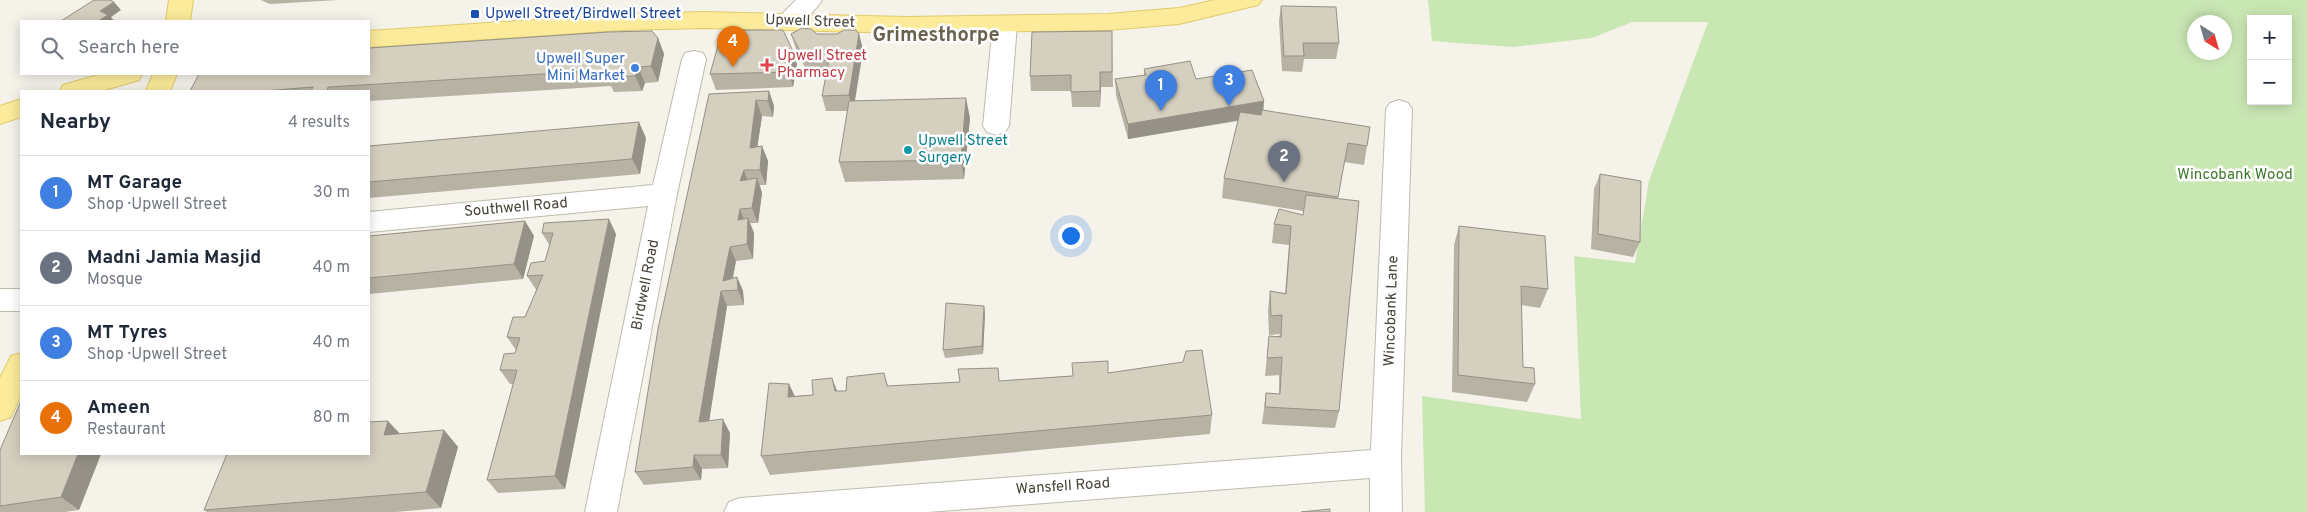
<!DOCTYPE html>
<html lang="en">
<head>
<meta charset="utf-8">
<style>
  body { margin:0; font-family:Overpass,sans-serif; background:#f2f2f3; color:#1f2937 }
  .controls { position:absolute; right:15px; top:15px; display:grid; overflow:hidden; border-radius:0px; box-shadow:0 2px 12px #0003 }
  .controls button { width:45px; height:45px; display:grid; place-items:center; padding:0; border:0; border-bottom:1px solid #e0e1e3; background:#fff; color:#1f2937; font:25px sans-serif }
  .compass { position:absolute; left:2187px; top:15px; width:45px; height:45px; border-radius:50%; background:#fff; box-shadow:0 2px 12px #0003; rotate:143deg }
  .you { position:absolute; left:1070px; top:235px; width:18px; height:18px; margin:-12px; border:4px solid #fff; border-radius:50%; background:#1a73e8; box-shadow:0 0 0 8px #1a73e833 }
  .badge { display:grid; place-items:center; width:32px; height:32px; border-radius:50%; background:#f35a21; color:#fff; font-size:16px; font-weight:700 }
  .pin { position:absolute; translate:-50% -41px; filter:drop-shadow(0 1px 2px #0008) }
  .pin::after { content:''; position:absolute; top:26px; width:18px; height:15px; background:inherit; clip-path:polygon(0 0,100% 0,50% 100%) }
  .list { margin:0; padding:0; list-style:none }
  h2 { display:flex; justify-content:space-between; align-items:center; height:65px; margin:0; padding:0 20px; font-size:21px }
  h2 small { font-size:16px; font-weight:400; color:#747a83 }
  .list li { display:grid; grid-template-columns:32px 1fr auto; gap:15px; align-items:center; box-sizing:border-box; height:75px; padding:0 20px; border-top:1px solid #e0e1e3 }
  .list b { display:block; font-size:19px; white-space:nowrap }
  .list p { margin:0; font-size:16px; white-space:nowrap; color:#747a83 }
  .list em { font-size:16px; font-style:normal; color:#747a83 }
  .icon { flex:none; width:28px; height:28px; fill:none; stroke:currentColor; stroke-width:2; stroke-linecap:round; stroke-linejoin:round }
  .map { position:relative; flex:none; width:2307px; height:512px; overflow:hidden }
  .search { position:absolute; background:#fff; box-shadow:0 2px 12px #0003; left:20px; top:20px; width:350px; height:55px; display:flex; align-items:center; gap:12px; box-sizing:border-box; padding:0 18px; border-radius:0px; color:#747a83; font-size:19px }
  .panel { position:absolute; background:#fff; box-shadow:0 2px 12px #0003; left:20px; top:90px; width:350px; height:365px; border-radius:0px }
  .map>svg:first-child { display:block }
</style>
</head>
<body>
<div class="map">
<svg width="2307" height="512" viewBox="0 0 2307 512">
  <rect width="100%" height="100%" fill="#f4f2e9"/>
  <path fill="#c9e7b3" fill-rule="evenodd" d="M1428,0H2307V512H1425L1422,396L1581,419L1574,256L1635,263L1649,181L1708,22H1632L1592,38L1513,47L1432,41ZM2251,19H2288V101H2251ZM2194,22H2224V52H2194Z"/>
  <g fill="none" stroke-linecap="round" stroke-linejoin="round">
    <g stroke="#bfbbac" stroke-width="2">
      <path id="minor" d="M796,0H822C813,14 796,31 779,27L775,21Z
        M1005,16L1013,18L1017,24L1009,126L1005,132L996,135L987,132L983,126L993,24L997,18Z
        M694,51L703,53L706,59L677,194L617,512H585L648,206L369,232V212L653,185L682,59L685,53Z
        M1399,100L1408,103L1412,109L1401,456L1402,512H1370V478L928,512H724L729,502L740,498L1371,450L1386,109L1390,103Z
        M0,289H21V311H0Z"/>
    </g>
    <g stroke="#e0cb6b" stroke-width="2">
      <path id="major" d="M169,0H193L190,21H166Z
        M1215,0H1262L1258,5L1179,24L1108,30L906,33L704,28L622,30L369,47V31L622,14L704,12L906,17L1108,14L1179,8Z
        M101,74H142L139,80L101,91H60L63,85Z
        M153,74H177L170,91H146Z
        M21,99V117L0,124V106Z
        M21,353V395L11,417L0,421V378L11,356Z"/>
    </g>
    <use href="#minor" fill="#fff" fill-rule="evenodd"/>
    <use href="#major" fill="#fbeb9b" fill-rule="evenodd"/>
  </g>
  <path fill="#b7b2a4" d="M261,0H338L270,4Z
    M1281,6L1339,43L1336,59H1304L1302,72L1282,71L1279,21Z
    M1112,31L1113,87H1101L1100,107H1072L1071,91H1031L1030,76Z
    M791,34H859L863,50L855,101L970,118L964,179L845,182L839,162L848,111H826L822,96L826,76H809L796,49Z
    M658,38L664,54L658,82L645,83L642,91L614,92L611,86L369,101V91H190Z
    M797,64L793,87L716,90L710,74Z
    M1144,69L1196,79L1263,110L1367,146L1364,165L1344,162L1338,199L1339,411L1335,428L1262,424L1266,393L1279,394V375L1265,376L1269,336H1279L1280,334L1269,335L1268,310L1270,291L1285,293L1289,245L1272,243L1274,224L1303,215V211L1222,198L1224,178L1238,121L1128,139L1116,95L1115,79L1144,75Z
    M769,91L774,106L773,117L762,116L757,147L762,146L768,161L766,185H760L762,193L758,223H750L754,233L753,259L736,261L733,278L737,277L743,291L744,305L727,306L709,421L730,433L728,468L702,469L701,480L644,485L635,472L709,94Z
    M646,138L640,174L369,198V146Z
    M1600,174L1640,242L1633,257L1591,249L1594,189Z
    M525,221L534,236L523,279L369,294V236Z
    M544,223L616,234L565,489L498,493L487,480L513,384H510L500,370L515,353L516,350L507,337L525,317L537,291L527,276L545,261L550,246L542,233Z
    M1459,226L1548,289L1540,308L1521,305L1523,367L1535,384L1527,402L1452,392L1454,245Z
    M984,306L985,314L983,354L945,358L943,350Z
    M884,373L888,386L1000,381L1109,373L1212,415L1210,434L770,475L761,456L789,384L795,396L813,395L846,391Z
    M444,430L458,447L441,508L396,512H207L204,510L400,434Z
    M0,450L21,454H101L79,510L65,512H0Z"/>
  <path fill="#959186" d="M114,2L121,10L111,17L114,21H98L100,11Z
    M859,34L863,50L853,111L849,95Z
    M658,38L664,54L658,82L651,66Z
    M792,49L797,64L793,87L789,72Z
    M638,67L645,83L642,91L635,76Z
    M1100,72L1101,87L1100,107Z
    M769,91L774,106L773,117L768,101Z
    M966,98L970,118L964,179L961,160Z
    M756,100L762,116L755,163L750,148Z
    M1264,101L1263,116L1128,139V124Z
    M639,122L646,138L640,174L632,159Z
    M762,146L768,161L766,185L760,170Z
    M744,170L749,185L740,181Z
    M757,178L762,193L758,223L752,208Z
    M740,209L746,224L738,220Z
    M748,218L754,233L753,259L747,244Z
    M609,219L616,234L565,489L555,476Z
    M525,221L534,236L523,279L514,264Z
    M730,247L736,261L730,291L723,281Z
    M737,277L743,291L744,305L738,290Z
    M721,291L727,306L707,435L699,422Z
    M984,306L985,314L983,354L982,346Z
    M832,378L840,398L835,391Z
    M789,384L798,404L788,397Z
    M723,419L730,433L728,468L721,455Z
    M388,421L404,438L384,435Z
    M444,430L458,447L441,508L426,492Z
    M78,454H101L79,510L61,497Z
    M694,455L702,469L701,480L693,467Z"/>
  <path fill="#d5cfbf" stroke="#959186" d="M94,0H110L114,2L100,11L108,15L98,21H61Z
    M1281,6L1336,7L1339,43H1303L1304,56H1284Z
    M802,28L811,29L817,34H837L844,30H856L859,34L849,95L822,96L829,60L805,61L791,34Z
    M732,30H783L792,49L789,72L710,74L721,35Z
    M652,31L658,38L651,66L638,67L635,76L607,77L609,70L328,87L327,91H311L313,87L264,91H190L199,74H369V48L608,32Z
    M1112,31V72H1100V91L1071,92V75L1030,76L1032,32Z
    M1190,61L1196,79L1252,70L1264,101L1128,124L1115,79L1146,75L1144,69Z
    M769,91L768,101L756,100L750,148L762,146L760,170H744L740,181L757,178L752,208L740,209L738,220L748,218L747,244L730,247L723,281L737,277L738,290L721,291L699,422L723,419L721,455H694L693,467L635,472L658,329L709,94Z
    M966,98L961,160L839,162L849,101Z
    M1262,110L1370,127L1367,146L1348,143L1338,197L1224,178L1240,112L1261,115Z
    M639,122L632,159L369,182V146Z
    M1600,174L1641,181L1640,242L1598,234Z
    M1306,195L1359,201L1339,411L1265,407L1266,393L1280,394L1282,357L1267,358L1269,336L1281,337L1282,315L1271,316L1270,291L1286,294L1291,226L1274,224L1279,209L1303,215Z
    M609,219L555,476L487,480L517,370H500L504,354L515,353L520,338L507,337L513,317H525L543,275L527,276L531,263L545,261L553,233H542L544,223Z
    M525,221L514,264L369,278V236Z
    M1459,226L1545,236L1548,289L1521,286L1523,367L1534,368L1535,384L1458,375Z
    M946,303L984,306L982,346L943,350Z
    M1202,350L1212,415L761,456L769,383L789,384L788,397L813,395L812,380L832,378L835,391H846L847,377L884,373L887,386L960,382L958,369L998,368L999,381L1073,376L1072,363L1108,361V373L1183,362L1186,351Z
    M21,401V454H78L61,497L0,506V450Z
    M388,421L384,435L444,430L426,492L204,510L227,454H369V422Z
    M1330,509V512H1301Z"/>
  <rect fill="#1a4fb4" stroke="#fff" stroke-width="2" x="470" y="9" width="10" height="10" rx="2.5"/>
  <path fill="#e0444e" stroke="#fff" stroke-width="2" d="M764.5 57.5h5v5h5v5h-5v5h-5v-5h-5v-5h5z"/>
  <circle fill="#3f7fe0" stroke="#fff" stroke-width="2" cx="635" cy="68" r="5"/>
  <circle fill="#0f9aa8" stroke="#fff" stroke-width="2" cx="908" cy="150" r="5"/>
  <g text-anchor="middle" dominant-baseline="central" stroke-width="5" stroke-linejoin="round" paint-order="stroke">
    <g font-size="15" fill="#164399" stroke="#fff" text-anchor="start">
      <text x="485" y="14">Upwell Street/Birdwell Street</text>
    </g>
    <g font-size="15" fill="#474338" stroke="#fff">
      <text transform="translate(810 22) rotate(2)">Upwell Street</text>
      <text transform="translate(516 208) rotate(-5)">Southwell Road</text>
      <text transform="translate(646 285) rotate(-79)">Birdwell Road</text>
      <text transform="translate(1392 311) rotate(-88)">Wincobank Lane</text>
      <text transform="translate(1063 487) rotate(-4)">Wansfell Road</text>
    </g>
    <g font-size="15" fill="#be3a42" stroke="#fff" text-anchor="start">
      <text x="777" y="56">Upwell Street<tspan x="777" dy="17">Pharmacy</tspan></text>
    </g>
    <g font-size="15" fill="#366cbe" stroke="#fff" text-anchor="end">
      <text x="625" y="59">Upwell Super<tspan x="625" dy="17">Mini Market</tspan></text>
    </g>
    <g font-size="15" fill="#0d838f" stroke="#fff" text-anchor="start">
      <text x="918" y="141">Upwell Street<tspan x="918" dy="17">Surgery</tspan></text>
    </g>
    <g font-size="15" fill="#3f782c" stroke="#fff">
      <text x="2235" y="175">Wincobank Wood</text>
    </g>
    <g font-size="20" font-weight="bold" fill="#6a624f" stroke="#fff">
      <text x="936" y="36">Grimesthorpe</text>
    </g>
  </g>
</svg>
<div class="controls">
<button>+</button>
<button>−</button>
</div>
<svg class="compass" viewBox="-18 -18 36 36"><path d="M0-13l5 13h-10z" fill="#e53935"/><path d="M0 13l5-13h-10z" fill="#747a83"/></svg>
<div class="you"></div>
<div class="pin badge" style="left:1161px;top:111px;background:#3f7fe0">1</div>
<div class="pin badge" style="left:1284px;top:182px;background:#6b7280">2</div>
<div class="pin badge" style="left:1229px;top:106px;background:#3f7fe0">3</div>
<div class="pin badge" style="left:733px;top:67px;background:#e8710a">4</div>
<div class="search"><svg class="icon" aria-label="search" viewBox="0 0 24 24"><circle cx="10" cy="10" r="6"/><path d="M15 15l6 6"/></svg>Search here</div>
<section class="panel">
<h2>Nearby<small>4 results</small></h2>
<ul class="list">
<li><span class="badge" style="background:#3f7fe0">1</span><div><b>MT Garage</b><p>Shop · Upwell Street</p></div><em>30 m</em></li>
<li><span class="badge" style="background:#6b7280">2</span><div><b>Madni Jamia Masjid</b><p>Mosque</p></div><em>40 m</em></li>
<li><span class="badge" style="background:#3f7fe0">3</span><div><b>MT Tyres</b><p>Shop · Upwell Street</p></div><em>40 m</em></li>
<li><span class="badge" style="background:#e8710a">4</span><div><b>Ameen</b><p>Restaurant</p></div><em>80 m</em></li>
</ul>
</section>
</div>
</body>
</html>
